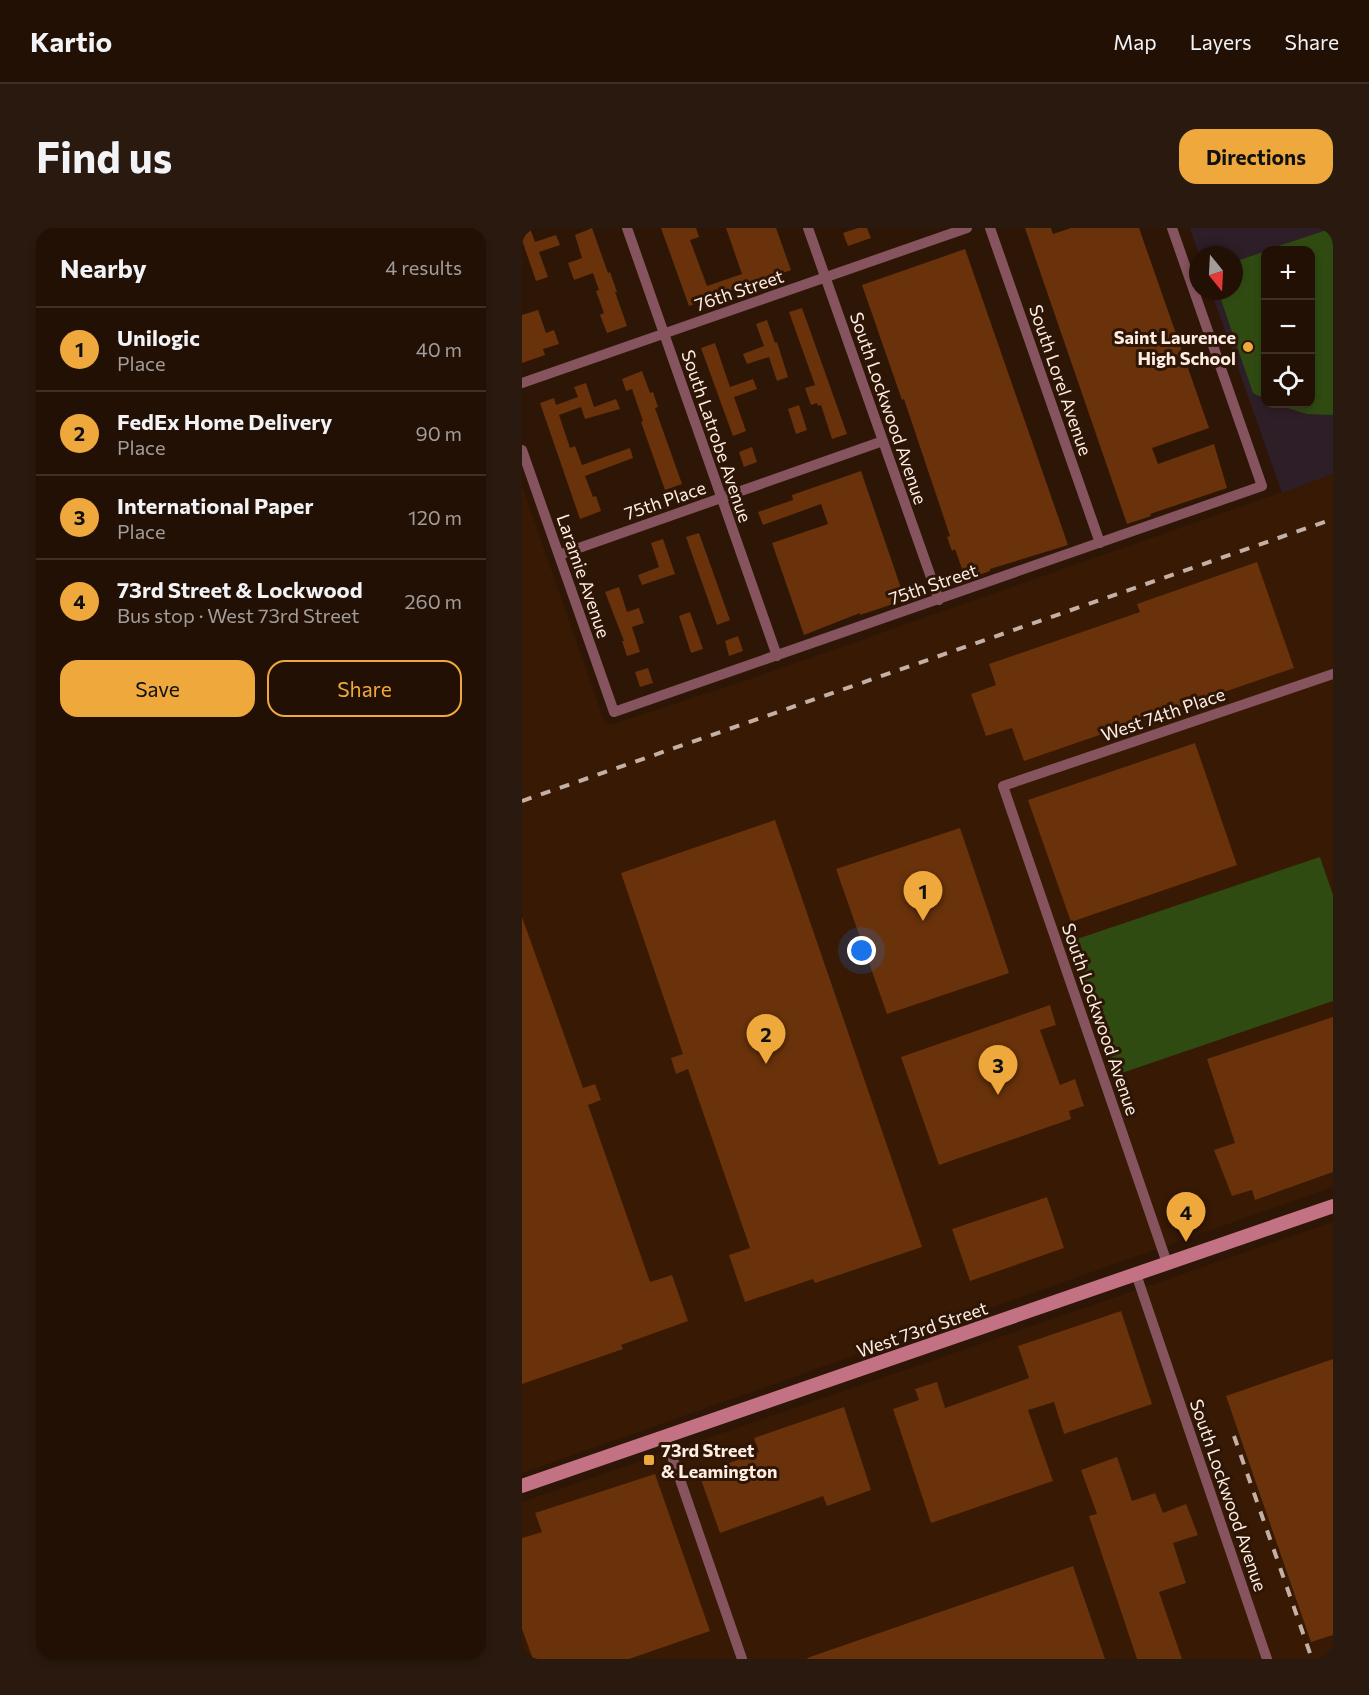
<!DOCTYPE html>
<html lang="en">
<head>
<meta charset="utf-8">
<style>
  body { margin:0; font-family:Commissioner,sans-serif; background:#2a190e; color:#f1f3f6 }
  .controls { position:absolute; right:18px; top:18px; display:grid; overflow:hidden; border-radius:12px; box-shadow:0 3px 9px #0003 }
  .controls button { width:54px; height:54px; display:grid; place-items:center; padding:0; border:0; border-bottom:2px solid #3f3026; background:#221004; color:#f1f3f6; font:30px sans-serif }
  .compass { position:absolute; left:667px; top:18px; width:54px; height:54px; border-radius:50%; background:#221004; box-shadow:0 3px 9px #0003; rotate:162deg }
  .you { position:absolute; left:340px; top:723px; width:21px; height:21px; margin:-15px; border:4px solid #fff; border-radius:50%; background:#1a73e8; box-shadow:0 0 0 9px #1a73e833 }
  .badge { display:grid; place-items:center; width:39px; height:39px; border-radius:50%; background:#eea83c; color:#111; font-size:20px; font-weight:700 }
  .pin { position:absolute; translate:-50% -50px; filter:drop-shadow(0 2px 3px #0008) }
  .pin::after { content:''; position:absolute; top:32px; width:21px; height:18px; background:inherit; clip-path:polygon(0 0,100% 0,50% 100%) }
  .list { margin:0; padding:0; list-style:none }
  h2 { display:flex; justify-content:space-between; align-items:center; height:78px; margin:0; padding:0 24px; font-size:26px }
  h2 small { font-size:20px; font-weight:400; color:#a29d9a }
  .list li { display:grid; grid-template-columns:39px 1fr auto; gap:18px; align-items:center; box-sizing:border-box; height:84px; padding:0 24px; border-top:2px solid #3f3026 }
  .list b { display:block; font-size:22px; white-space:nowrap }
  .list p { margin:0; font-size:20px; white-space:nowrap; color:#a29d9a }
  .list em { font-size:20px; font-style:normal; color:#a29d9a }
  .actions { display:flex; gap:12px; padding:18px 24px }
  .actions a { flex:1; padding:14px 0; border:2px solid #eea83c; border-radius:18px; text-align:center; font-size:21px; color:#eea83c }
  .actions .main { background:#eea83c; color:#111 }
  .icon { flex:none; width:33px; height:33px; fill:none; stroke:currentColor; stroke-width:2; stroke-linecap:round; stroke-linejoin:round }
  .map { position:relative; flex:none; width:811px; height:1431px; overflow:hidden; border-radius:18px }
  header { display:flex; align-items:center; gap:36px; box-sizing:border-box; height:84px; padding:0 30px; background:#221004; border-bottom:2px solid #3f3026 }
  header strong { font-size:28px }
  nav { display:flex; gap:33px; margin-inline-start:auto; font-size:21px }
  .intro { display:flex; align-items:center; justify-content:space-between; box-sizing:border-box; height:144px; padding:0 36px }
  h1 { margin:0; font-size:42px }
  .button { padding:15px 27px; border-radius:18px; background:#eea83c; color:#111; font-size:21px; font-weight:700 }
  main { display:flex; gap:36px; padding:0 36px }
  aside { flex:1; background:#221004; border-radius:18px; box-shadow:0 3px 9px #0003 }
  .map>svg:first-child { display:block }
</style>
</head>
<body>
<header>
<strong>Kartio</strong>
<nav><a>Map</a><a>Layers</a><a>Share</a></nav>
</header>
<div class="intro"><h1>Find us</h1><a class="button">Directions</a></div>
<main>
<aside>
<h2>Nearby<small>4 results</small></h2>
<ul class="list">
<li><span class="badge">1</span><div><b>Unilogic</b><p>Place</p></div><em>40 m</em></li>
<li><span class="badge">2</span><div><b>FedEx Home Delivery</b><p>Place</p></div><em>90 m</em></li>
<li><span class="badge">3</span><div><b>International Paper</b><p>Place</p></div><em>120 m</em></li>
<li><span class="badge">4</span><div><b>73rd Street &amp; Lockwood</b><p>Bus stop · West 73rd Street</p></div><em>260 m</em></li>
</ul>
<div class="actions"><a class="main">Save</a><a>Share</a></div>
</aside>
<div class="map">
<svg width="811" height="1431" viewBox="0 0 811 1431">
  <rect width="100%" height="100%" fill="#2e1606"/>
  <path fill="#371904" d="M811,246V959L0,1245V258L83,495L88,497L228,451Z
    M811,994V1431H0V1274Z"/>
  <path fill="#2e1e28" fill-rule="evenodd" d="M668,0H811V246L760,265L689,63H712V27H677ZM744,22H788V176H744Z"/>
  <path fill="#2f4b11" d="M811,0V187L785,186L753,176H788V22H744Z
    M744,23V171H743L731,165L696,63H712V34Z
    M798,629L811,667V773L594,847L549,713Z"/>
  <path fill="#69320a" d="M0,0H8L13,14L34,7L38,17L17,24L26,49L14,53L0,12Z
    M70,0L86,45L88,44L95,64H93L105,98L85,105L78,87L82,85L74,63L77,62L71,45L52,52L46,35L60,30L53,7Z
    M139,0H174L177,9L168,12L185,58L220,46L204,0H254L269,42L247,50L246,48L167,78Z
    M336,0H345L349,10L326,18L321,5Z
    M503,0H529L531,6L549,0H617L687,200L630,220L636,236L692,216L705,260L628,286L629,288L605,296Z
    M443,21L546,317L468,341V343L444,352L433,321L430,323L425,309L428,308L382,171L380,172L340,57Z
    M280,80L325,206L310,211L299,177L296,178L295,175L289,177L283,160L293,157L267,84Z
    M16,82L24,105L32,102L37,116L21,121L23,127L0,135V87Z
    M245,92L253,115L255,114L266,149L255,153L247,129L225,136L221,126L242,118L234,96Z
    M193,115L208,159L231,151L235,161L212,169L224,203L211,208L179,120Z
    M120,143L128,165L131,164L136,179L133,180L160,256L143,262L119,194L121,193L110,161L104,163L100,151Z
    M64,155L72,179L94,171L98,181L63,191L59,179L37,187L48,220L53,218L60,237L108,220L111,230L63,248L71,269L74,268L79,283L58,291L18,175L32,170L34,177L56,169L52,159Z
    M277,177L285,202L274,206L266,181Z
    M230,219L235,234L222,239L217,224Z
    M339,243L383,372L338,387V385L282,407L250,315L306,296L299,276L241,297L236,284L271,272L270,267Z
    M177,305L208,392L195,397L164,309Z
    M141,311L153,346L120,357L116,347L137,339L129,315Z
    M735,334L772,440L502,533L490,500L464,508L449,466L474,457L467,436L618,384L615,376Z
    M97,359L105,384L117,380L122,395L110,399L118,424L105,428L100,413H102L83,364Z
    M168,384L181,421L169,425L157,388Z
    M216,408L221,423L207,428L203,413Z
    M126,440L131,455L118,459L113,444Z
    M673,515L715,637L549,694L506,572Z
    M253,592L400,1019L293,1055L291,1051L223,1074L207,1027L228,1020L166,841L154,846L149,830L161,826L99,645Z
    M438,600L487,745L365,786L314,641Z
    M0,689L61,860L73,856L79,872L66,877L128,1054L150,1047L166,1093L99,1117L101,1121L0,1156Z
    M528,777L534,797L518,802L538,857L553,851L562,878L547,883L549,891L417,937L379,829Z
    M811,789V944L733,972L730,962L710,968L692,922L713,915L685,831Z
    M525,969L542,1020L448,1053L430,1001Z
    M599,1083L630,1176L542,1206L532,1174L506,1182L531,1253L409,1295L371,1181L397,1172L393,1161L415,1154L423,1180L507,1150L496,1118Z
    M811,1131V1407L789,1414L704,1168Z
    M322,1179L349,1262L305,1278L301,1268L198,1305L177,1246L237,1224L232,1210Z
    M595,1229L610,1273L633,1265L641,1285L664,1276L676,1307L651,1315L664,1355L637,1364L660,1431H615L567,1288L575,1286L559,1242Z
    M133,1246L188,1403L107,1431H11L0,1401V1310L20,1304L13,1285Z
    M551,1338L583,1431H286L285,1430Z"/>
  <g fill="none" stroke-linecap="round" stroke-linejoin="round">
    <path stroke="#86545e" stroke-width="10" d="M105,0L255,428
      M286,0L417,372
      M468,0L578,315
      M0,155L445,0
      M0,222L92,484L740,258L650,0
      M37,327L361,213
      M645,1035L481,558L811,446
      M614,1046L745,1431
      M143,1208L220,1431"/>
    <path stroke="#c27283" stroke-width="14" d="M0,1258L811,978"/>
    <path stroke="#c4b0a4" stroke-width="4" stroke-dasharray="10 10" stroke-linecap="butt" d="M0,573L811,291
      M712,1208L790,1431"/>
  </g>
  <g fill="#eea83c" stroke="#2e1606" stroke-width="2">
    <circle cx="726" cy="119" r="6"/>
    <rect x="121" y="1226" width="12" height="12" rx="3"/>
  </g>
  <g text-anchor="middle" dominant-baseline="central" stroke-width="6" stroke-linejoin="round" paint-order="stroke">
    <g font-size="18" fill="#ffede3" stroke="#2e1606">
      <text transform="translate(217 62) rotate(-19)">76th Street</text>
      <text transform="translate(539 152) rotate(71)">South Lorel Avenue</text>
      <text transform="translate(367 180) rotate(71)">South Lockwood Avenue</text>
      <text transform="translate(195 208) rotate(71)">South Latrobe Avenue</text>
      <text transform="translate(143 272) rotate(-19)">75th Place</text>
      <text transform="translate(62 348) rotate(71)">Laramie Avenue</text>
      <text transform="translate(411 356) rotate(-19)">75th Street</text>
      <text transform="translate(641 486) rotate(-19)">West 74th Place</text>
      <text transform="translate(579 791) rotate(71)">South Lockwood Avenue</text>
      <text transform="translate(400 1101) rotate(-19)">West 73rd Street</text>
      <text transform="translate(707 1267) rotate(71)">South Lockwood Avenue</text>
    </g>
    <g font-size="18" font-weight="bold" fill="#ffede3" stroke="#2e1606" text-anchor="end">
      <text x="714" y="109">Saint Laurence<tspan x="714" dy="21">High School</tspan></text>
      <text x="139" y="1222" text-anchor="start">73rd Street<tspan x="139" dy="21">&amp; Leamington</tspan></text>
    </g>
  </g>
</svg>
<div class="controls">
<button>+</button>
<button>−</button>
<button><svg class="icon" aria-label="locate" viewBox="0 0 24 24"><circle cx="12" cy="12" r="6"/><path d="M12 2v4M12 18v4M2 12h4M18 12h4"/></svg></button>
</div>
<svg class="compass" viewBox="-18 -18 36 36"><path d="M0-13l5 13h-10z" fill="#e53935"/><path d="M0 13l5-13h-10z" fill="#a29d9a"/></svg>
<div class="you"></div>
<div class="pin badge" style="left:401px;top:693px">1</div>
<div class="pin badge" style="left:244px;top:836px">2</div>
<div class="pin badge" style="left:476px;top:867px">3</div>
<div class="pin badge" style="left:664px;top:1014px">4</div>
</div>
</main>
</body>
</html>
